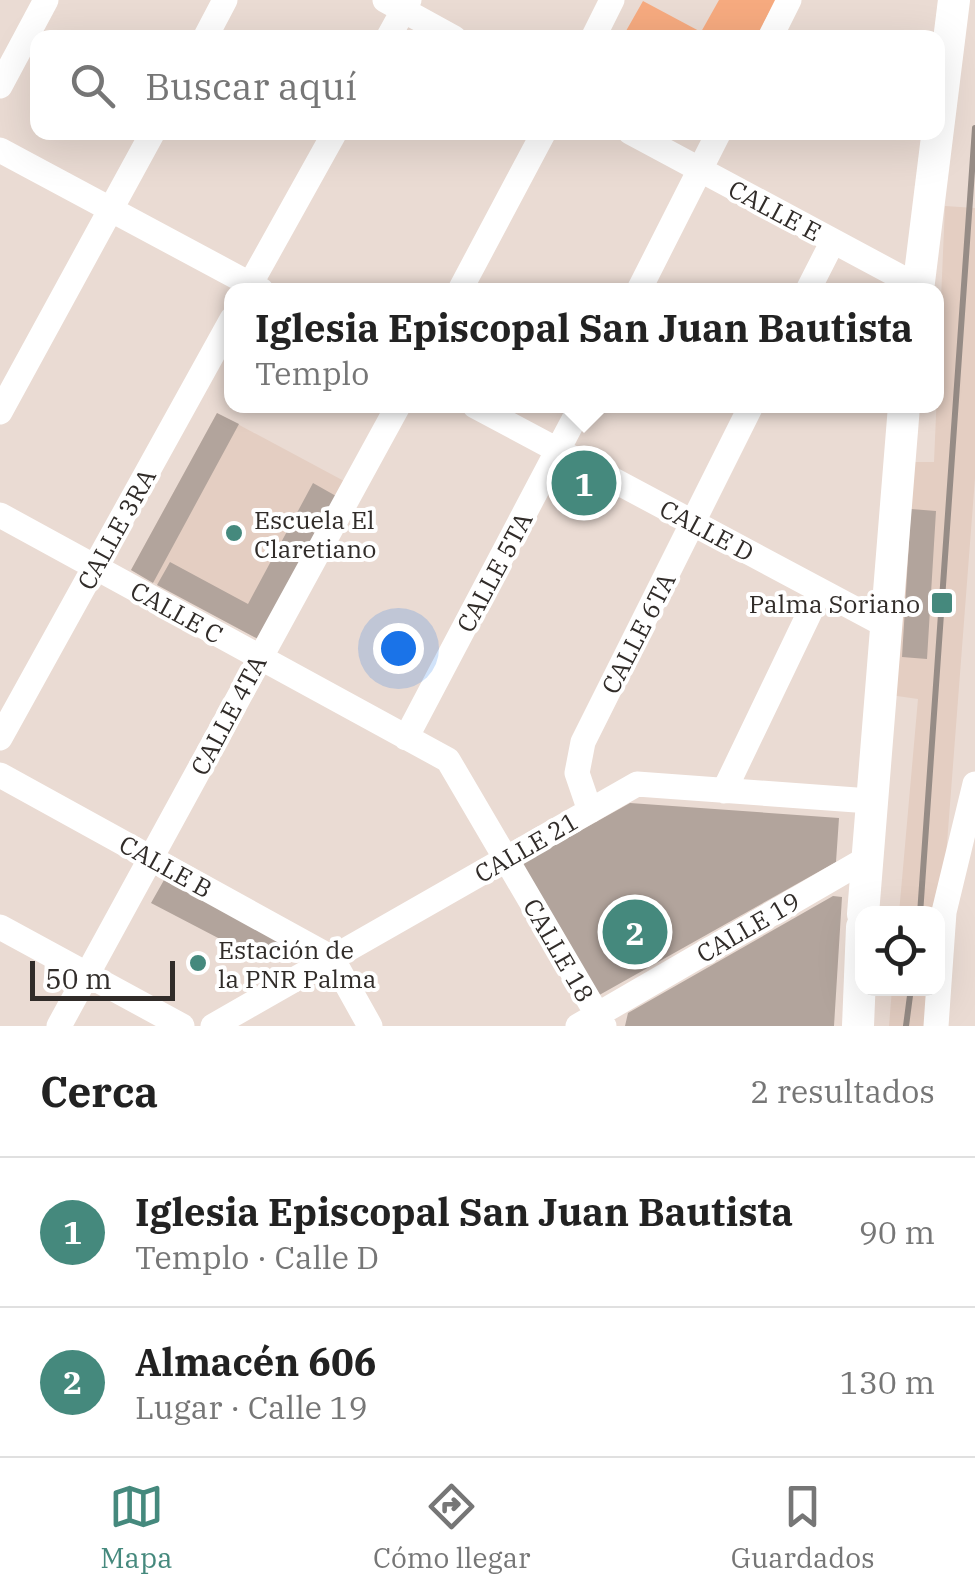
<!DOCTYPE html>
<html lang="es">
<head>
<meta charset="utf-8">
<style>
  body { margin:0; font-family:"IBM Plex Serif",serif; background:#f2f2f2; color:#222 }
  .controls { position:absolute; right:30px; bottom:30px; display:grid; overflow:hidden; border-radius:20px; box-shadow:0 10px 40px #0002 }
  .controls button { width:90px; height:90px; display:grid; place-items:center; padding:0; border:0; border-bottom:2px solid #e0e0e0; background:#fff; color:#222; font:50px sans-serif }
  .scale { position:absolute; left:30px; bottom:25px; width:145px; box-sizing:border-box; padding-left:10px; border:5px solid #312c29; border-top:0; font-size:28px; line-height:35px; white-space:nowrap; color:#312c29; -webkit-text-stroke:8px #fff; paint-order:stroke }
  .you { position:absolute; left:398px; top:648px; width:35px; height:35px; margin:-25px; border:8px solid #fff; border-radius:50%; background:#1a73e8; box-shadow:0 0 0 15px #1a73e833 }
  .badge { display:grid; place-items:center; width:65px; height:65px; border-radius:50%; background:#45897d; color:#fff; font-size:32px; font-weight:700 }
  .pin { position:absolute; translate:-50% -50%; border:5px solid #fff; box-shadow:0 2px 10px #0006 }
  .popup { position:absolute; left:224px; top:283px; width:720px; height:130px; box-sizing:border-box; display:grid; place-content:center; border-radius:20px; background:#fff; filter:drop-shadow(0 2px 8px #0005); font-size:32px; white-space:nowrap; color:#767676 }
  .popup b { font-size:38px; color:#222 }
  .popup::after { content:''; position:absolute; left:50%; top:100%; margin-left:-20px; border:20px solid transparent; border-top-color:#fff }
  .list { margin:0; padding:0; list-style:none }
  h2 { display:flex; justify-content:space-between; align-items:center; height:130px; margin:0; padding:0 40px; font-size:42px }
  h2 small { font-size:32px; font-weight:400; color:#767676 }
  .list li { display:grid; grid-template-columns:65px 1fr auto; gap:30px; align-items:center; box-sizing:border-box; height:150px; padding:0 40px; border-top:2px solid #e0e0e0 }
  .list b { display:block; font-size:38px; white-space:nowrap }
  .list p { margin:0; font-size:32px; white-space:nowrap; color:#767676 }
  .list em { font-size:32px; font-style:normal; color:#767676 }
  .icon { flex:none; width:55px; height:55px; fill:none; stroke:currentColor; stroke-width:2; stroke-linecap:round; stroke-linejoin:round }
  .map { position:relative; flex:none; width:975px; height:1026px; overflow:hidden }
  .search { position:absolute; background:#fff; box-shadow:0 10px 40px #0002; left:30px; right:30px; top:30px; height:110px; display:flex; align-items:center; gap:25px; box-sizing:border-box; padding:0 35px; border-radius:20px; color:#767676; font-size:38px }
  .sheet { height:430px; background:#fff }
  nav { display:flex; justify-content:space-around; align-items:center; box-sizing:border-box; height:140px; border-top:2px solid #e0e0e0; background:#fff; font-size:28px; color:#767676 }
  nav a { display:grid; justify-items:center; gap:5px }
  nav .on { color:#45897d }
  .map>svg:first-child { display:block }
</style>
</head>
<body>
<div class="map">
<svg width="975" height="1026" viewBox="0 0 975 1026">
  <rect width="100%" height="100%" fill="#eadbd3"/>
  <path fill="#e4cec2" d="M945,206L975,208V478L938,961V914L899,913L918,699L890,695L904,462H934Z
    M217,413L344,481L258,639L131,570Z
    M892,989H935L932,1026H889Z"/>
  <path fill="#f6aa7f" d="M719,0H776L756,37L622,38L643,1L701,32Z"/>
  <path fill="#b2a49c" d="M217,413L239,424L153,583L131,570Z
    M313,483L336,496L258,639L157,585L170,562L248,604Z
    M911,509L936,511L927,659L902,657Z
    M630,803L839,818L836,862L594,998L519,865Z
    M164,880L279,940L266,963L151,903Z
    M833,896L842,897L834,1026H625L628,1013Z"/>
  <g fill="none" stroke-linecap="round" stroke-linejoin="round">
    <path stroke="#fff" stroke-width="25" d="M385,0L454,38
      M205,38L225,0
      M388,38L409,0
      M593,38L612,0
      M770,38L789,0
      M0,86L46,0
      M630,132L919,287
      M0,150L261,290
      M247,290L335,132
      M460,290L544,132
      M639,290L719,132
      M808,290L833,241
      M475,406L885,625
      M0,412L153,132
      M0,515L448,760L604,1026
      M0,738L232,319
      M406,738L581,406
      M0,775L332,958L370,1026
      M724,791L820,591
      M590,811L577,773L583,742L751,406
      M0,927L182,1026
      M59,1026L398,406
      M213,1026L637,784L870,801
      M578,1026L866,859
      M936,1026L944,912L975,784"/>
    <path stroke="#fff" stroke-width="32" d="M918,290L954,0
      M863,914L904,406
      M858,1026L862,927"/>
    <path stroke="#968c86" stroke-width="6" d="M920,914L975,128
      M906,1026L911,988"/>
  </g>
  <g fill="#45897d" stroke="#fff" stroke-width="4">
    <circle cx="234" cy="533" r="10"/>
    <rect x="930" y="591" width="24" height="24" rx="5"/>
    <circle cx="198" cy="963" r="10"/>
  </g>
  <g text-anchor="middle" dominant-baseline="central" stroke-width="8" stroke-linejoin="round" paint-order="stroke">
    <g font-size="25" fill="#312c29" stroke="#fff">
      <text transform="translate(775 210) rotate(28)">CALLE E</text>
      <text transform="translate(116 529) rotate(-61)">CALLE 3RA</text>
      <text transform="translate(707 530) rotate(28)">CALLE D</text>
      <text transform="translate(494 572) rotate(-62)">CALLE 5TA</text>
      <text transform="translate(177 612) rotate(29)">CALLE C</text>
      <text transform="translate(638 633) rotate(-63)">CALLE 6TA</text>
      <text transform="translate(228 715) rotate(-62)">CALLE 4TA</text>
      <text transform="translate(526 847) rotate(-30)">CALLE 21</text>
      <text transform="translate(166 866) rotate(29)">CALLE B</text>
      <text transform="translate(748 927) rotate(-30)">CALLE 19</text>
      <text transform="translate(559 950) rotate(60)">CALLE 18</text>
    </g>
    <g font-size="25" fill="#312c29" stroke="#fff" text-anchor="start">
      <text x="254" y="519">Escuela El<tspan x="254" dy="29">Claretiano</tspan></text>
      <text x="920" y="603" text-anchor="end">Palma Soriano</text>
      <text x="218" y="949">Estación de<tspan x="218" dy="29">la PNR Palma</tspan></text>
    </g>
  </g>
</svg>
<div class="controls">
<button><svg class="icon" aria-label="locate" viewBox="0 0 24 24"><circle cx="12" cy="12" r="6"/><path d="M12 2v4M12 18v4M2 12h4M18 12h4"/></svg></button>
</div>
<div class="scale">50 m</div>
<div class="you"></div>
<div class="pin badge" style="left:584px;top:483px">1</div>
<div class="popup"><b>Iglesia Episcopal San Juan Bautista</b>Templo</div>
<div class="pin badge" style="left:635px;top:932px">2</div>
<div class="search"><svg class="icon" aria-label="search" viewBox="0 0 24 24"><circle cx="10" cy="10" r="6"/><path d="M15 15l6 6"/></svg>Buscar aquí</div>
</div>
<section class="sheet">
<h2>Cerca<small>2 resultados</small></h2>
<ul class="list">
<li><span class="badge">1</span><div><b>Iglesia Episcopal San Juan Bautista</b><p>Templo · Calle D</p></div><em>90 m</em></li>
<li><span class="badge">2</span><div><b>Almacén 606</b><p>Lugar · Calle 19</p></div><em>130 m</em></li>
</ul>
</section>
<nav>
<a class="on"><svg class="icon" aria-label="map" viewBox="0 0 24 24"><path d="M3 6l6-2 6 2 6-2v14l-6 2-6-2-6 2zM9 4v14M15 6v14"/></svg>Mapa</a>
<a><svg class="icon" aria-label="directions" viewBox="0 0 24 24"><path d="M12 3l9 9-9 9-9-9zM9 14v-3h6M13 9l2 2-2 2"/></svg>Cómo llegar</a>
<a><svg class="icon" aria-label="saved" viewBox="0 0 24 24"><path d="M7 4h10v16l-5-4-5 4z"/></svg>Guardados</a>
</nav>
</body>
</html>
